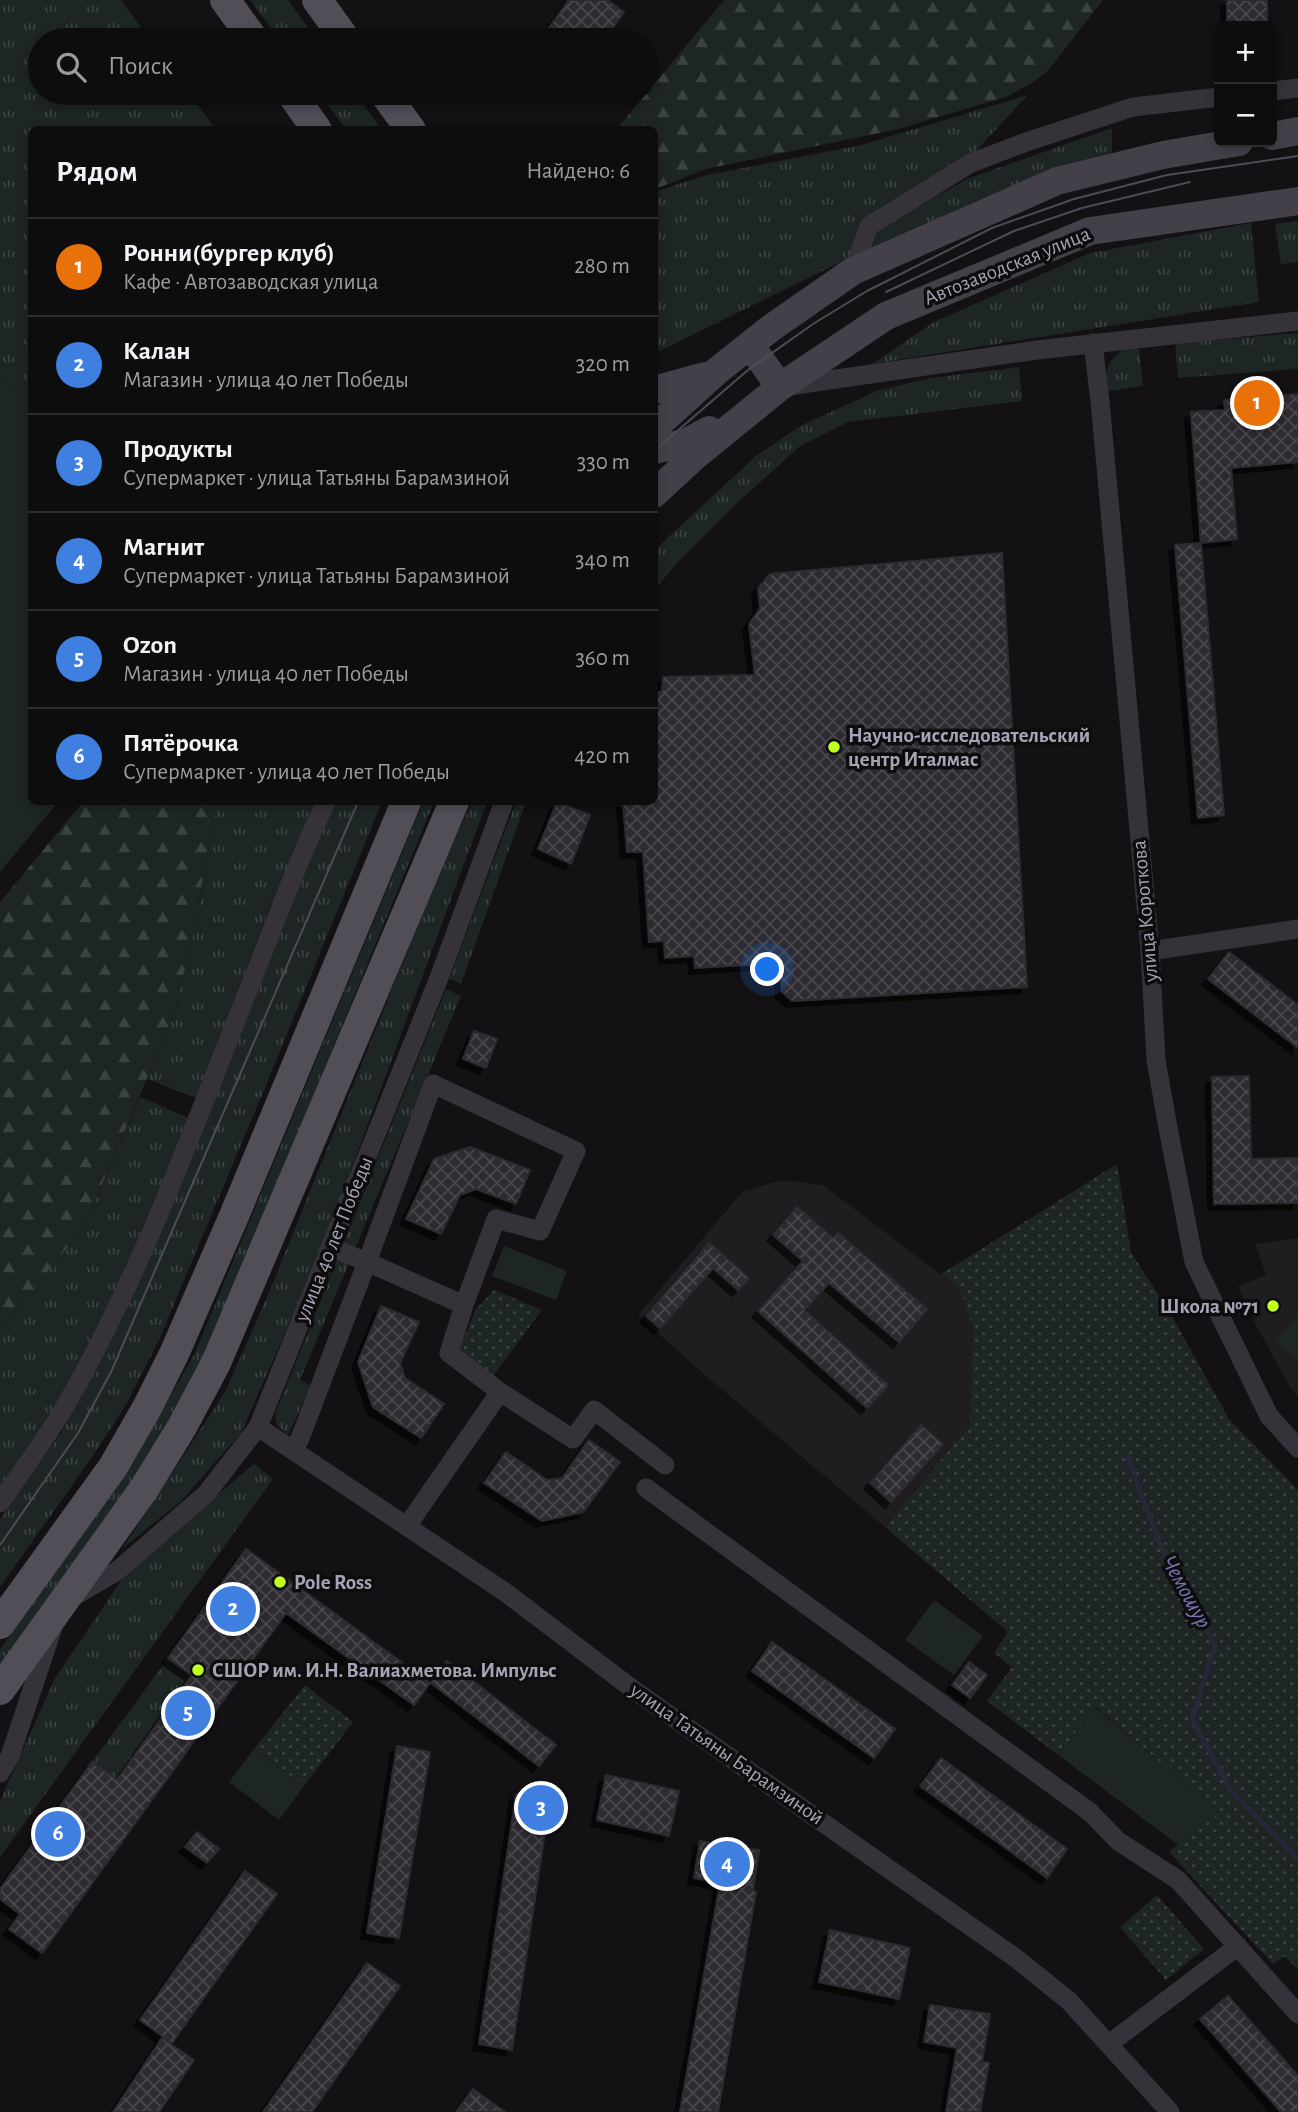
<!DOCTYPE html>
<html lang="ru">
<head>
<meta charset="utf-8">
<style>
  body { margin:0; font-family:"Alegreya Sans",sans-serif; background:#171617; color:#f1f3f6 }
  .controls { position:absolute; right:21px; top:21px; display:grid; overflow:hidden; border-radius:10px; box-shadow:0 4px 10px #0003 }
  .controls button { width:63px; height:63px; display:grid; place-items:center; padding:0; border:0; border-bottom:2px solid #2e2d2e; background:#0e0d0e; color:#f1f3f6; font:35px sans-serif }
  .you { position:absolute; left:768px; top:970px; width:24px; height:24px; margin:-18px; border:5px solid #fff; border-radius:50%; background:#1a73e8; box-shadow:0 0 0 10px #1a73e833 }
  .badge { display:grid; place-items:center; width:46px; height:46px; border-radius:50%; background:#c0ff1e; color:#fff; font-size:23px; font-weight:700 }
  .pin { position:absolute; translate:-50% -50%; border:4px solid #fff; box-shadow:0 2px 7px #0006 }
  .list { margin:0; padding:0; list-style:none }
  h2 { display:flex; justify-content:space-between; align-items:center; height:91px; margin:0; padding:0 28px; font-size:30px }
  h2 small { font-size:23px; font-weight:400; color:#9b9c9e }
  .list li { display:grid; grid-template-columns:46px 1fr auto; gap:21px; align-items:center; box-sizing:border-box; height:98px; padding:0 28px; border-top:2px solid #2e2d2e }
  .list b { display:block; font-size:26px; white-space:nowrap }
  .list p { margin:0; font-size:23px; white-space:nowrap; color:#9b9c9e }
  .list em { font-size:23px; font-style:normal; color:#9b9c9e }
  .icon { flex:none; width:38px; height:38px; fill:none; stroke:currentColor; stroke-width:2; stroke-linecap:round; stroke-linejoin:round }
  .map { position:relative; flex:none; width:1298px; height:2112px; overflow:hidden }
  .search { position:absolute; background:#0e0d0e; box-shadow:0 4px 10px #0003; left:28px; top:28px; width:630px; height:77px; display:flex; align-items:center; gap:18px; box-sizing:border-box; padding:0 24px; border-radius:38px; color:#9b9c9e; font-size:26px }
  .panel { position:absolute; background:#0e0d0e; box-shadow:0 4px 10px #0003; left:28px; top:126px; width:630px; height:679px; border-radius:10px }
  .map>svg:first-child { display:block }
</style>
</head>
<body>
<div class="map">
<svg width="1298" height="2112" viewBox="0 0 1298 2112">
  <defs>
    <pattern id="grass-tufts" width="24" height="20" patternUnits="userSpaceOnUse" patternTransform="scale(1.75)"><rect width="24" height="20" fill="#1d2624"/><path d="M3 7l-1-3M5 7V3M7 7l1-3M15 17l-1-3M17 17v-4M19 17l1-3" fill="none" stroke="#3b4242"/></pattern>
    <pattern id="forest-firs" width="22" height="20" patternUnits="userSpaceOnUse" patternTransform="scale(1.75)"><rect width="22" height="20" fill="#1d2624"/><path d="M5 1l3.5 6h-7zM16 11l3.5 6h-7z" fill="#3b4242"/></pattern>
    <pattern id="park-dots" width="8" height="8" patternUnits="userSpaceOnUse" patternTransform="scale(1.75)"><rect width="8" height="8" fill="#1d2624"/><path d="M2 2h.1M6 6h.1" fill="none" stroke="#3b4242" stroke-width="1.8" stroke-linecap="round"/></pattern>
    <pattern id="building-cross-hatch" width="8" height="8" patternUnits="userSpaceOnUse" patternTransform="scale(1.75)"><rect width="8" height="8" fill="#2e2c30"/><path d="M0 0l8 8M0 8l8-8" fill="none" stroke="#49474c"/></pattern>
    <filter id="shadow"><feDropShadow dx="-6" dy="6" stdDeviation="0" flood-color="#0009"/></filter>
  </defs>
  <rect width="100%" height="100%" fill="#131113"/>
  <path fill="#1f1d20" d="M783,1180L823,1185L959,1288L973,1327L970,1425L885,1527L699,1370L638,1315L743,1191Z
    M1298,1238V1397L1291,1389L1257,1327L1238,1286L1266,1275L1255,1244Z"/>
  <path fill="url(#grass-tufts)" d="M0,0H121L150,40H40V93H189L215,129L32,130L31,403L0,380Z
    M250,0H288L317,40H280Z
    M319,93H355L381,129H346Z
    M1028,95L973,154L862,222L849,258L660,351L654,343V192L707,175L861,145Z
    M1112,128V153L1053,171L976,201L871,251L878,229L967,179Z
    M1298,221V262L1281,264L1275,224Z
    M1251,223L1259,302L872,364L934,322L1090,253Z
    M1298,333V369L1178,378L1175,343Z
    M1127,347L1139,348L1143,386L1108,391C1103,370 1109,358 1127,347Z
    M1019,367L1022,401L848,422L800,446L735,505L678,562L655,589V552L662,543L756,456L802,425L879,390L931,378Z
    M217,802H316L271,904L196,1098L147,1079L174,1015L191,944Z
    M336,802H382L269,1078L159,1340L127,1403L93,1456L0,1587V1519L61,1433L124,1313L323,825Z
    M423,802H434L205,1359L133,1484L0,1668V1649L124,1477L195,1353Z
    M472,802H487L321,1251L241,1433L182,1500L122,1549L225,1392L270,1290L441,868Z
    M516,802H526L461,984L449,979Z
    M446,989L461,996L300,1380L311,1386L288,1435L277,1425L275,1414Z
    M140,1097L189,1118L115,1292L47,1422L0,1488V1329L84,1227Z
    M254,1464L273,1479L0,1857V1801L55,1678L122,1579L190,1518Z
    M168,1658L192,1675L117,1780L92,1762Z"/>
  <path fill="url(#forest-firs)" d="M724,0H1103L1046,73L1030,84L1006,97L898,129L706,169L655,189L654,130L617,129Z
    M83,802H217L191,944L174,1015L84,1227L0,1329V902Z"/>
  <path fill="url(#park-dots)" d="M1117,1164L1131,1252L1172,1316L1229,1419L1298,1490V1970L1285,1956L1273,1964L1169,1852L1219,1813L1096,1707L1058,1755L987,1701L1012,1667L994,1653L1008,1632L885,1527L970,1425L973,1327L959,1288L941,1274Z
    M494,1290L542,1310L493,1376L459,1350L476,1309Z
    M305,1685L353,1722L304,1786L254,1749Z
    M1157,1895L1204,1949L1166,1980L1120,1927Z"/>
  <path fill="#1d2624" d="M0,380L31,403L32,802H58L0,872Z
    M504,1246L567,1271L556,1300L492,1276Z
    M1298,1314V1359L1276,1342Z
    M934,1600L983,1636L954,1675L905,1640Z
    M1095,1707L1220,1813L1178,1845L1058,1755Z
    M254,1749L304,1786L279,1820L229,1782Z"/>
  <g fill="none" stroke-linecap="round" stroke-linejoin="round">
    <path stroke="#282738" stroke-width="5" d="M1128,1457L1160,1545L1215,1645L1192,1719L1231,1791L1298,1859"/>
  </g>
  <path fill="url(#building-cross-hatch)" stroke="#2e2b30" stroke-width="2" filter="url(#shadow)" d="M569,0H607L624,12L604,40H540Z
    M1227,0H1267V26H1227Z
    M1298,394V462L1231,468L1237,539L1201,543L1191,412L1225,410L1224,400Z
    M1201,543L1224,815L1198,818L1175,545Z
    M1002,553L1027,987L792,1001L782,992L780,963L695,968L694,956L665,958L664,941L649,942L643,852H627L623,802H654V692H662L663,677L755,675L749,624L760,608L758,588L770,574Z
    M557,802L590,815L571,864L538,849Z
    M1229,952L1298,1005V1048L1208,979Z
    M474,1031L497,1039L486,1068L463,1059Z
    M1249,1076L1251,1159L1298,1158V1203L1214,1204L1212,1077Z
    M470,1147L530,1170L516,1204L476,1189L460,1195L441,1234L406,1219L434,1159Z
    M797,1207L833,1238L838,1233L927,1309L899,1342L829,1283L804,1310L888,1385L867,1408L758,1311L803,1261L773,1235Z
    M709,1243L749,1278L738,1290L713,1268L660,1328L646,1316Z
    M381,1306L419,1322L400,1363L405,1378L444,1404L421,1438L373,1407L358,1362Z
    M921,1425L943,1444L891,1502L870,1483Z
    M589,1440L620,1462L583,1512L542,1521L484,1483L506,1452L547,1480L562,1478Z
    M246,1549L430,1683L414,1705L286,1613L42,1953L9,1929L20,1914L0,1899V1889L92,1762L117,1780L192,1675L168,1658Z
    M772,1642L895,1729L874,1758L752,1671Z
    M447,1661L556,1745L539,1766L431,1683Z
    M969,1662L987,1675L970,1698L952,1685Z
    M397,1746L430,1752L399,1938L367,1933Z
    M941,1758L1067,1849L1047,1878L920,1786Z
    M606,1775L679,1791L669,1836L597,1820Z
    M516,1794L550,1799L512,2050L479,2044Z
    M197,1832L219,1849L207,1863L185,1847Z
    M700,1841L759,1850L753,1891L756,1892L718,2112H680L720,1883L694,1878Z
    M245,1871L277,1894L172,2043L140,2020Z
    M830,1930L910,1948L899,1999L819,1982Z
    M367,1963L400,1986L312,2112H263Z
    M1228,1996L1298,2076V2112H1281L1200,2019Z
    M930,2005L990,2014L982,2062L989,2063L980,2112H946L957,2048L924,2042Z
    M162,2038L194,2060L159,2112H113Z
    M473,2089L505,2112H456Z"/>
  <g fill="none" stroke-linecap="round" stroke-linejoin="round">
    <path stroke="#353239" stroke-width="19" d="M1272,91L1298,88
      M853,271L869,226L971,163L1029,141L1133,107L1219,97
      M1093,343L1100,401L1150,951L1156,1060L1168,1128L1194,1262L1269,1416L1298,1448
      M788,386L1037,350L1298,321
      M1150,951L1298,929
      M330,1247L367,1262L433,1084L576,1151L540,1231L496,1219L464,1305
      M500,1392L573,1439L594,1410L665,1465
      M258,1427L505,1592L634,1690L1017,1959L1069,2001L1170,2112
      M294,1450L301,1436L367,1262L464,1305L449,1353L500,1392L407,1526
      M646,1488L1090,1812L1118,1841L1178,1880L1298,2014
      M0,1503C23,1469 48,1437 68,1401C139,1277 189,1140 241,1008C269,939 294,868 326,802
      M73,1597L117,1571L206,1494L258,1427L437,983L504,802
      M0,1773L10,1756L52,1630
      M1109,2044L1238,1946"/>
    <path stroke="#434049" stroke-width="28" d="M1272,136L1298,131
      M750,345L780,387
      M654,390L705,376
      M654,428L717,371L771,328L853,271L1057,181L1163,155L1239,142
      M654,450L685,443L709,430
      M654,494L694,457L780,387L886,316L1090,231L1298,201"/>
    <path stroke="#524e58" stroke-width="30" d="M225,0L254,40
      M317,0L346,40
      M291,93L317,130
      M384,93L411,130
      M0,1624L113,1467L148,1406L174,1354L234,1216L406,802
      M0,1690L144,1489L182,1427L216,1363L454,802"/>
    <path stroke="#4e4b54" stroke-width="2" d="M886,292L1014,231L1082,208L1190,182
      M654,451L748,370L813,324L867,291L992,228L1074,199L1167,175L1298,156
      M0,1545L78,1433L111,1372L358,802"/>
  </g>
  <g fill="#c0ff1e" stroke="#0e0d0e" stroke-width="2.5">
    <circle cx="834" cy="747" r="7"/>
    <circle cx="1273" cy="1306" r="7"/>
    <circle cx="280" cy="1582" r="7"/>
    <circle cx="198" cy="1670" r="7"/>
  </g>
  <g text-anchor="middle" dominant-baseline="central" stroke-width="7" stroke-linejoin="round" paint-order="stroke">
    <g font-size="21" fill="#a8a2b5" stroke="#0e0d0e">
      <text transform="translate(1007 266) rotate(-22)">Автозаводская улица</text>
      <text transform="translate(1145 911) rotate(-95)">улица Короткова</text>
      <text transform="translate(334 1239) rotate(-68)">улица 40 лет Победы</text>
      <text transform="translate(727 1754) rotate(35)">улица Татьяны Барамзиной</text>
    </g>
    <g font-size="21" font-weight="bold" fill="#a8a2b5" stroke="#0e0d0e" text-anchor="start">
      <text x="848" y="735">Научно-исследовательский<tspan x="848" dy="24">центр Италмас</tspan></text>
      <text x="1259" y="1306" text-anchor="end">Школа №71</text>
      <text x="294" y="1582">Pole Ross</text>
      <text x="212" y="1670">СШОР им. И.Н. Валиахметова. Импульс</text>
    </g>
    <g font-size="23" font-style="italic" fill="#7a75b4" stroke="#0e0d0e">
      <text transform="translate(1186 1592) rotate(61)">Чемошур</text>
    </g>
  </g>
</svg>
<div class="controls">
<button>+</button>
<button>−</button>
</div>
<div class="you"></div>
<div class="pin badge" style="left:1257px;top:403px;background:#e8710a">1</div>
<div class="pin badge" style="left:233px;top:1609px;background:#3f7fe0">2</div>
<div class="pin badge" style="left:541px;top:1808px;background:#3f7fe0">3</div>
<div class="pin badge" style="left:727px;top:1864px;background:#3f7fe0">4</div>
<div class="pin badge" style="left:188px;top:1713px;background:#3f7fe0">5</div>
<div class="pin badge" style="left:58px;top:1834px;background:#3f7fe0">6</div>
<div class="search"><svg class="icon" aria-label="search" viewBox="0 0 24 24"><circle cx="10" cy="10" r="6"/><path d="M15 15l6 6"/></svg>Поиск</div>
<section class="panel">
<h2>Рядом<small>Найдено: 6</small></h2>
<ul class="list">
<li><span class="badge" style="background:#e8710a">1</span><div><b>Ронни(бургер клуб)</b><p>Кафе · Автозаводская улица</p></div><em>280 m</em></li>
<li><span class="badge" style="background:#3f7fe0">2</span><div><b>Калан</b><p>Магазин · улица 40 лет Победы</p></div><em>320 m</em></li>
<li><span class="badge" style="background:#3f7fe0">3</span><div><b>Продукты</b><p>Супермаркет · улица Татьяны Барамзиной</p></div><em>330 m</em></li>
<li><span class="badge" style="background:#3f7fe0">4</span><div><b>Магнит</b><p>Супермаркет · улица Татьяны Барамзиной</p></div><em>340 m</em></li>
<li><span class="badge" style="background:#3f7fe0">5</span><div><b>Ozon</b><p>Магазин · улица 40 лет Победы</p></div><em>360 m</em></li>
<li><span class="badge" style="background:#3f7fe0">6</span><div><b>Пятёрочка</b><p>Супермаркет · улица 40 лет Победы</p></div><em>420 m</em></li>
</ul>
</section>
</div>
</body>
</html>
